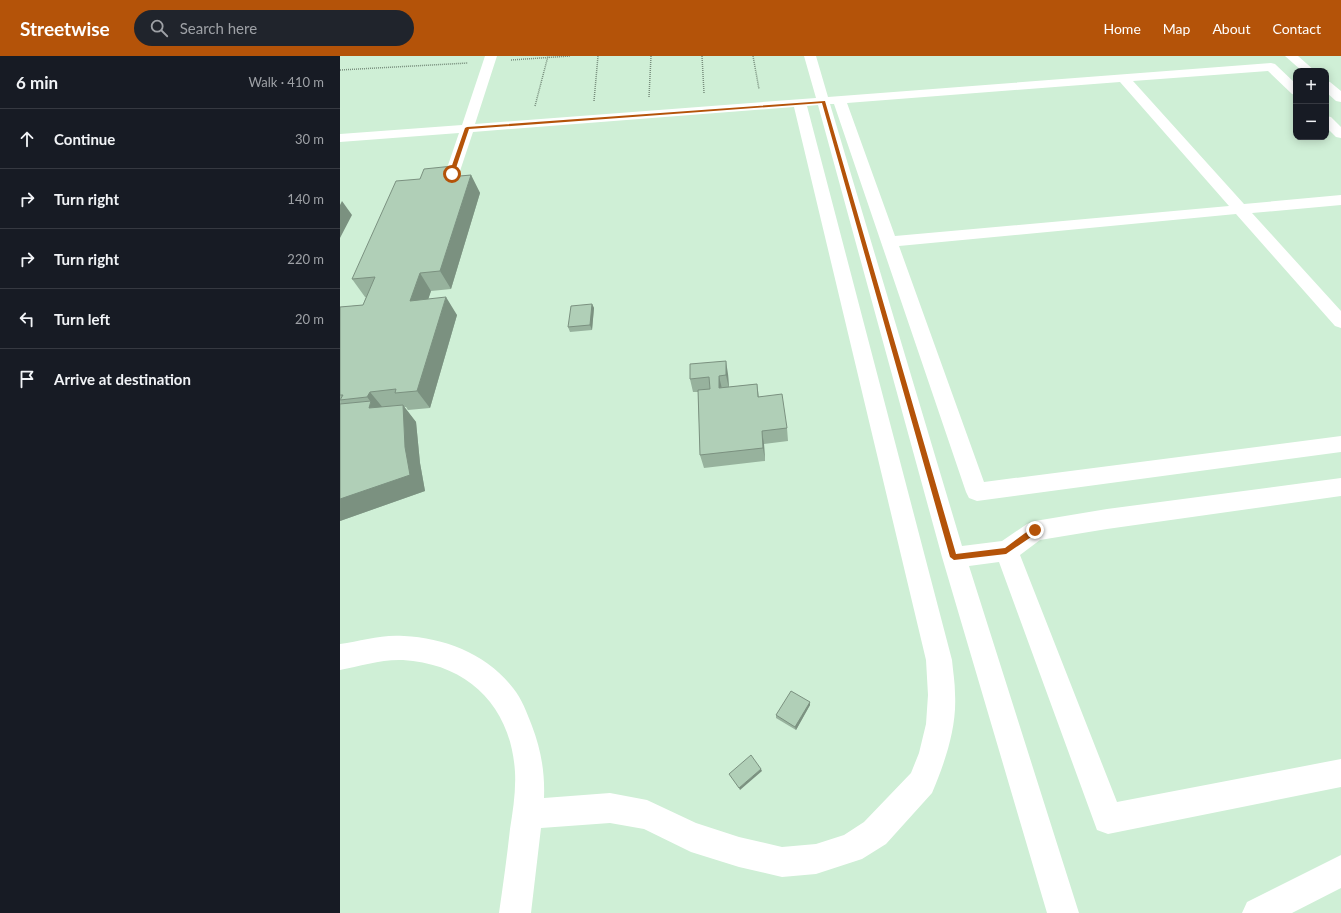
<!DOCTYPE html>
<html lang="en">
<head>
<meta charset="utf-8">
<style>
  body { margin:0; font-family:Lato,sans-serif; background:#20242c; color:#f1f3f6 }
  .controls { position:absolute; right:12px; top:12px; display:grid; overflow:hidden; border-radius:8px; box-shadow:0 2px 10px #0003 }
  .controls button { width:36px; height:36px; display:grid; place-items:center; padding:0; border:0; border-bottom:1px solid #363941; background:#171b24; color:#f1f3f6; font:20px sans-serif }
  .stop { position:absolute; width:12px; height:12px; margin:-9px; border:3px solid #b45309; border-radius:50%; background:#fff }
  .stop.end { background:#b45309; border-color:#fff; box-shadow:0 1px 4px #0008 }
  .list { margin:0; padding:0; list-style:none }
  h2 { display:flex; justify-content:space-between; align-items:center; height:52px; margin:0; padding:0 16px; font-size:17px }
  h2 small { font-size:13px; font-weight:400; color:#9ea1a6 }
  .list li { display:grid; grid-template-columns:26px 1fr auto; gap:12px; align-items:center; box-sizing:border-box; height:60px; padding:0 16px; border-top:1px solid #363941 }
  .list b { display:block; font-size:15px; white-space:nowrap }
  .list em { font-size:13px; font-style:normal; color:#9ea1a6 }
  .icon { flex:none; width:22px; height:22px; fill:none; stroke:currentColor; stroke-width:2; stroke-linecap:round; stroke-linejoin:round }
  .map { position:relative; flex:none; width:1001px; height:857px; overflow:hidden }
  header { display:flex; align-items:center; gap:24px; box-sizing:border-box; height:56px; padding:0 20px; background:#b45309; color:#fff }
  header strong { font-size:19px }
  nav { display:flex; gap:22px; margin-inline-start:auto; font-size:14px }
  .search { width:280px; height:36px; background:#20242c; display:flex; align-items:center; gap:10px; box-sizing:border-box; padding:0 14px; border-radius:22px; color:#9ea1a6; font-size:15px }
  main { display:flex }
  aside { flex:1; background:#171b24 }
  .map>svg:first-child { display:block }
</style>
</head>
<body>
<header>
<strong>Streetwise</strong>
<div class="search"><svg class="icon" aria-label="search" viewBox="0 0 24 24"><circle cx="10" cy="10" r="6"/><path d="M15 15l6 6"/></svg>Search here</div>
<nav><a>Home</a><a>Map</a><a>About</a><a>Contact</a></nav>
</header>
<main>
<aside>
<h2>6 min<small>Walk · 410 m</small></h2>
<ul class="list">
<li><svg class="icon" aria-label="ahead" viewBox="0 0 24 24"><path d="M12 20V5M6 11l6-6 6 6"/></svg><div><b>Continue</b></div><em>30 m</em></li>
<li><svg class="icon" aria-label="right" viewBox="0 0 24 24"><path d="M7 20v-9h11M14 6l5 5-5 5"/></svg><div><b>Turn right</b></div><em>140 m</em></li>
<li><svg class="icon" aria-label="right" viewBox="0 0 24 24"><path d="M7 20v-9h11M14 6l5 5-5 5"/></svg><div><b>Turn right</b></div><em>220 m</em></li>
<li><svg class="icon" aria-label="left" viewBox="0 0 24 24"><path d="M17 20v-9H6M10 6l-5 5 5 5"/></svg><div><b>Turn left</b></div><em>20 m</em></li>
<li><svg class="icon" aria-label="arrive" viewBox="0 0 24 24"><path d="M6 21V4h12l-3 4 3 4H6"/></svg><div><b>Arrive at destination</b></div></li>
</ul>
</aside>
<div class="map">
<svg width="1001" height="857" viewBox="0 0 1001 857">
  <rect width="100%" height="100%" fill="#cfefd6"/>
  <g fill="none" stroke-linecap="round" stroke-linejoin="round">
    <path stroke="#778d7c" stroke-width="1.5" stroke-dasharray="1 1" stroke-linecap="butt" d="M362,0L364,37
      M413,0L419,33
      M171,4L230,0
      M0,14L128,7
      M309,41L311,0
      M254,45L258,0
      M195,50L208,0"/>
    <path fill="#fff" fill-rule="evenodd" d="M145,0H157L135,68L476,42L464,0H476L488,41L931,7L935,8L956,28V39L952,38L928,15L793,25L904,148L1001,139V149L912,157L1001,255V272L995,270L896,158L559,190L644,426L1001,380V396L637,445L629,442L626,436L494,48H490L622,490L662,485L687,468L695,465L767,453L1001,422V440L767,473L700,484L680,499L777,746L1001,703V731L768,778L757,774L659,506L629,510L739,857H707L602,501L478,49L467,50L612,604C613,615 615,627 615,638C617,672 605,706 592,737L546,788L522,803L476,818L442,821L399,811L351,796L304,773L270,767L201,772L191,857H159C163,829 167,801 170,773C173,754 176,735 175,716C171,650 128,608 63,604C42,603 20,610 0,614V588C21,585 42,578 64,580C105,582 147,598 173,632C182,643 187,657 192,670C201,694 205,716 204,742L270,737L307,744L356,767L399,781L442,791L476,788L504,779L524,766L571,717L579,697L586,668L588,639L586,604L454,51L133,76L119,118L117,121L112,122L107,121L105,118L119,77L0,86V78L122,69ZM780,26L889,150L555,180L507,47Z
      M945,0H958L975,15H962Z
      M986,25L990,26L1001,35V46L996,45L986,36Z
      M986,60L991,61L1001,71V82L996,81L986,71Z
      M1001,799V832L952,857H902L907,846Z"/>
  </g>
  <path fill="#97b29d" d="M113,110L118,120L131,119L140,137L111,233L91,235L88,243L117,259L90,352L68,354L66,351H64L76,366L80,407L85,435L0,465V251L23,249L26,241H25L12,223L80,123Z
    M252,248L254,252L252,274L230,276L228,271Z
    M388,318L389,331L417,328L419,341L447,372L448,385L424,388L425,405L364,412L360,399L358,336H353L350,323Z
    M470,646V649L456,674L436,662V659Z"/>
  <path fill="#7b9180" d="M113,110L122,128L109,121Z
    M131,119L140,137L111,233L100,215Z
    M2,145L12,159L0,182V149Z
    M80,217L91,235L82,262L70,245Z
    M106,241L117,259L90,352L77,335Z
    M252,248L254,252L252,274L250,269Z
    M386,305L388,318L389,333L386,319Z
    M379,320L382,333L379,332Z
    M30,336L44,353L29,352L31,346L27,341Z
    M63,349L76,366L80,407L85,435L0,465V443L65,391Z
    M422,375L424,388L425,405L423,392Z
    M470,646V649L456,674L455,671Z
    M421,713L422,715L400,734L399,732Z"/>
  <path fill="#b0cfb7" stroke="#7b9180" d="M113,110L109,121L131,119L100,215L80,217L70,245L106,241L77,335L55,337L56,333L30,336L27,341L0,344L3,339H0V251L23,249L35,221L12,223L56,125L80,123L84,113Z
    M252,248L250,269L228,271L231,250Z
    M386,305V319L379,320V332L417,328L418,341L442,338L447,372L422,375L423,392L360,399L358,334L370,333L369,321L350,323V308Z
    M31,345L29,352L63,349L65,391L70,419L0,443V348Z
    M451,635L470,646L455,671L436,659Z
    M411,699L421,713L399,732L389,718Z"/>
  <path fill="#b45309" d="M485,45L616,498L665,492L692,472H697V477L666,498L614,504L610,501L482,47L129,73L114,118L112,120L109,118L125,72L127,71Z"/>
</svg>
<div class="controls">
<button>+</button>
<button>−</button>
</div>
<div class="stop" style="left:112px;top:118px"></div>
<div class="stop end" style="left:695px;top:474px"></div>
</div>
</main>
</body>
</html>
